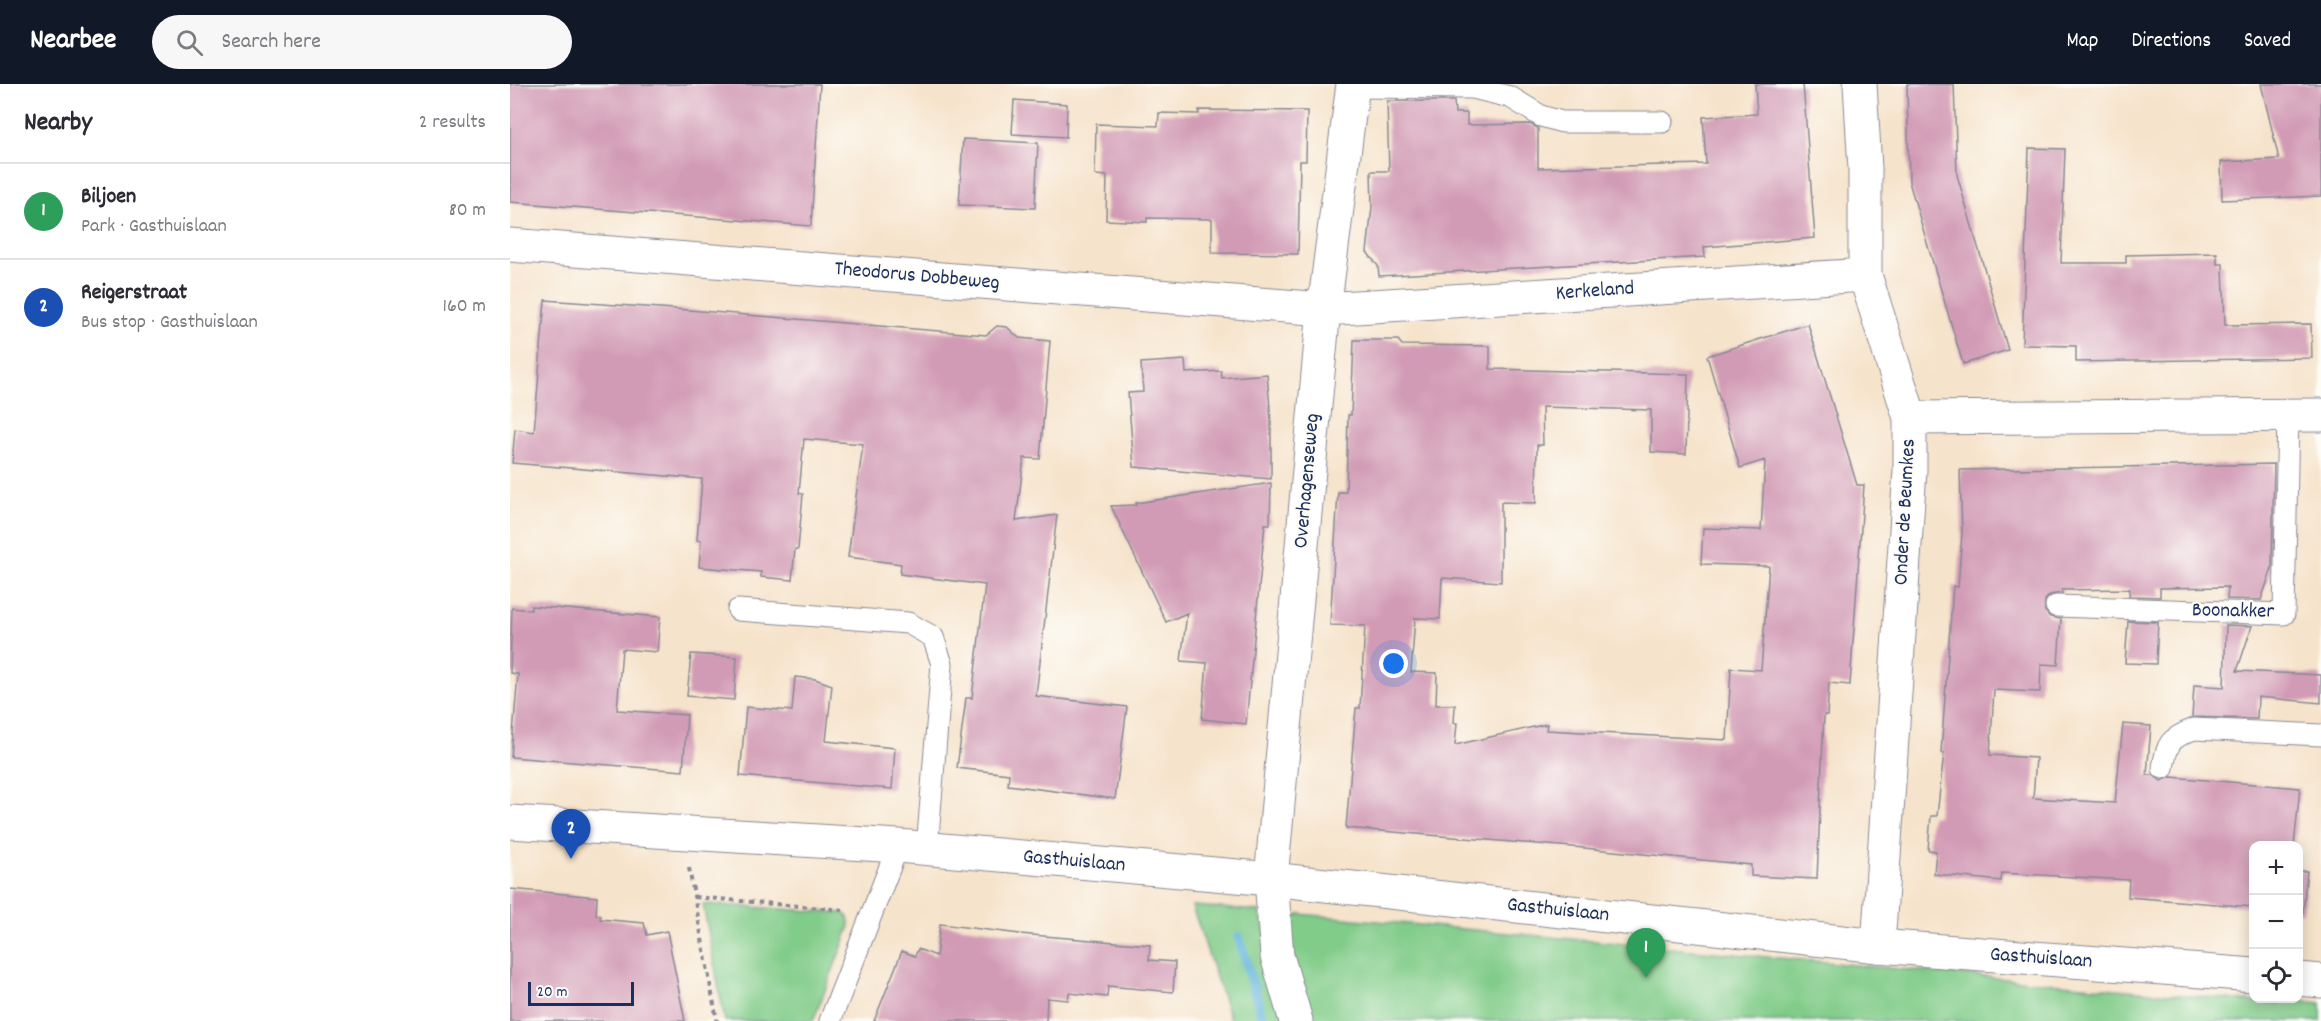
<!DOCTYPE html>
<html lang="en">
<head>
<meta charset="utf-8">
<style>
  body { margin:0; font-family:Dekko,sans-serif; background:#f7f7f7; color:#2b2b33 }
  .controls { position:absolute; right:18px; bottom:18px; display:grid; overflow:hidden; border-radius:12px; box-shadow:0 3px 15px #0003 }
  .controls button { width:54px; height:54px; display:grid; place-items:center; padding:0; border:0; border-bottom:2px solid #e1e1e2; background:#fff; color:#2b2b33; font:30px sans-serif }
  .scale { position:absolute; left:18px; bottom:15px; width:106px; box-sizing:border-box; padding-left:6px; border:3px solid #1b2f5e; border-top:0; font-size:16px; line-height:21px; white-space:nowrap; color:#1b2f5e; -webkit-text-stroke:4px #fdfcf7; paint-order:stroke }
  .you { position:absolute; left:884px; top:580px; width:21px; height:21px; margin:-15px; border:4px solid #fff; border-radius:50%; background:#1a73e8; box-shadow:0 0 0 9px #1a73e833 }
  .badge { display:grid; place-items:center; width:39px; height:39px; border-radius:50%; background:#111827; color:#fff; font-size:20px; font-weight:700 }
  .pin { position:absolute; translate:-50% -50px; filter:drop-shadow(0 2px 3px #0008) }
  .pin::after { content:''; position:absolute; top:32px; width:21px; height:18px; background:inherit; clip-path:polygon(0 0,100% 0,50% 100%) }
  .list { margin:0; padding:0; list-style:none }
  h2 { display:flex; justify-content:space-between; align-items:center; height:78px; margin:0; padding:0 24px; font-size:26px }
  h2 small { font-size:20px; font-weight:400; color:#7c7c81 }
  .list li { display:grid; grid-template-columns:39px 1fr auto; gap:18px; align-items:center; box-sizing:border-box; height:96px; padding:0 24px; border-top:2px solid #e1e1e2 }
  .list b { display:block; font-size:22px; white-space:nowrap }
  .list p { margin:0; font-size:20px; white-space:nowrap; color:#7c7c81 }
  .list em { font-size:20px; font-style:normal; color:#7c7c81 }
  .icon { flex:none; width:33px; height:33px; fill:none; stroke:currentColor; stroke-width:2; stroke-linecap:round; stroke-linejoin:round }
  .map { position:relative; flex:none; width:1811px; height:937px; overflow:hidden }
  header { display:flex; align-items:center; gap:36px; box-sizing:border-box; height:84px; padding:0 30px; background:#111827; color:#fff }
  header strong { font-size:28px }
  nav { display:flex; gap:33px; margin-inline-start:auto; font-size:21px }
  .search { width:420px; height:54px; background:#f7f7f7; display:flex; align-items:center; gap:15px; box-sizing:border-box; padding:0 21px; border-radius:33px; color:#7c7c81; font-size:22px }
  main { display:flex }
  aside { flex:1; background:#fff }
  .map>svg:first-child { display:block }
</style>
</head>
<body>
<header>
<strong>Nearbee</strong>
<div class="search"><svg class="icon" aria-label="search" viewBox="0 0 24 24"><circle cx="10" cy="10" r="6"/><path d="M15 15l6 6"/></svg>Search here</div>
<nav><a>Map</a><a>Directions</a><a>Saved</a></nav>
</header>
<main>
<aside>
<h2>Nearby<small>2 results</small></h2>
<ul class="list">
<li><span class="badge" style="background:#2e9e5b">1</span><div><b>Biljoen</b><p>Park · Gasthuislaan</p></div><em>80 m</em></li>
<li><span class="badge" style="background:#1a4fb4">2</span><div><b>Reigerstraat</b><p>Bus stop · Gasthuislaan</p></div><em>160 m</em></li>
</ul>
</aside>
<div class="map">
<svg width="1811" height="937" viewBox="0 0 1811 937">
  <rect width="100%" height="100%" fill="#fdfcf7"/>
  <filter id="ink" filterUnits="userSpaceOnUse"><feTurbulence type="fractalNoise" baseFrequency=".0167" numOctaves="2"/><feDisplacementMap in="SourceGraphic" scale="12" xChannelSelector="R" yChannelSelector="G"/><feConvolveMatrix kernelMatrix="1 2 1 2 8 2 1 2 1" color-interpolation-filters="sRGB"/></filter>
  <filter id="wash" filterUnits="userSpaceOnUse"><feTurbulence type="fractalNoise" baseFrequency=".008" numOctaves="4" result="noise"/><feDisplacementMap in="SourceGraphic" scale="24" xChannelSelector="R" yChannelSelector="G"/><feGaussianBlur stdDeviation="1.35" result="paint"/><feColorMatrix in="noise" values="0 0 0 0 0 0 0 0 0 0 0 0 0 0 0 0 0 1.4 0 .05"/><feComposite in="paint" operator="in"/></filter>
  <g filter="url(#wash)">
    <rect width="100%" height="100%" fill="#f6e3cb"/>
    <path fill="#81cc89" stroke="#4e7e74" stroke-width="1.5" d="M193,820L333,829L338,833L340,842L303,937H215Z
      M682,822L749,827L779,937H721Z
      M790,830L1770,920V916L1811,919V937H793L776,843L783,834Z"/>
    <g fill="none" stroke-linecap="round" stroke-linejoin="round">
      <path stroke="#60b4dc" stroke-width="10" d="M729,853L753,937"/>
    </g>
    <g id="blocks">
      <path fill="#d29bb5" d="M0,0H310L301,142L0,118Z
        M1245,0H1293L1305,154L1194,163L1195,173L869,192L868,182L857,168L862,123L861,87H879L877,17H944L945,29H957V41L1020,40L1028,44V84L1196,80L1193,33L1247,30Z
        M1397,0H1444L1447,91L1498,266L1453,280L1399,98Z
        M1751,0H1811V112L1712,116L1711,78L1769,75Z
        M504,16L557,20L556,53L502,50Z
        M689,26L797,27L796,77H790L788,170L702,169V135L637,134V138L596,136L597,92L585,91L586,40L648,42L649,29L689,30Z
        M453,55L528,59L525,124L449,121Z
        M1519,64L1555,65L1551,179H1616V171L1707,169V180H1713L1715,241L1801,240L1802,274L1566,278V262L1512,261Z
        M35,216L179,226L476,251L487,242L497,243L509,254L540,257L530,375L514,374L506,437L547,431L526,612L617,623L605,715L498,701L499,690L447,684L456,614H462L475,501L390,490L391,480L338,473L353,360L294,355L289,409L293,410L288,465H285L282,496L251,493V488L189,483L191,457L187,456L192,395L2,379L5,345L24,348Z
        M1298,240L1347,401H1354L1340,601L1319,599L1317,631H1314L1307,795L1241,792V781L1074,764L836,744L846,624H850L855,542L820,541L828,408H836L838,331H841L844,256H888L892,261L980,262V285L1178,290L1176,370L1141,368V326L1032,323L1033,361H1027L1026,419L991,418V498L932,494L930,535L905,534L901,588L927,589L926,621H945L944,639H947L945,661L1037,640L1036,646L1217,656L1221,584L1251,586L1259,482L1191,480L1193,444L1251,446L1255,376L1230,384L1197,272Z
        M675,276L676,289L711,287L712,294L757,290L761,336V395L624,383L618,309L633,308L631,279Z
        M1764,380L1762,484L1751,516L1717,515L1718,503L1650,504V513L1619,512L1620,505L1552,506V509L1540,511L1535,516V527L1540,533L1551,535L1548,581L1531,580L1530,608L1484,606L1480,671L1526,674L1523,714L1605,719L1613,640L1641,642L1637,691H1643L1651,697L1661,693L1790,704L1784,762H1743V823L1618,813L1619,796L1492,789L1491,797L1424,790L1426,767L1418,766L1421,732H1427L1434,669H1431L1443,502L1448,503L1452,449L1450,386Z
        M761,399L760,440H755L736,640L692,635L697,579L671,577L677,529L656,538L601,422L626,421V419Z
        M21,522L150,533L147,568L112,565L107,626L177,631L173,687L1,673L8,590L0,589L2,524L21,526Z
        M1618,537L1648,538L1646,580L1615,579Z
        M1716,541L1742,542L1727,587L1811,591V619L1748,613L1747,635L1682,633L1684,601L1714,603Z
        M181,570L227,573L224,616L177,612Z
        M285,593L305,595L322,601L316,657L385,664L382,705L230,692L236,623L282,627Z
        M1788,787H1797L1793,828L1788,827Z
        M0,805L87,813L86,831H91L90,835L134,839L137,851L157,847L175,937H0Z
        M430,840L510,850L640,861L639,876L665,878L663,908L598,902L597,913L559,909L558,916L537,914L536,937H364L392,867L405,872L408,865L426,872Z"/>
    </g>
  </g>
  <g filter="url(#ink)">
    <use href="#blocks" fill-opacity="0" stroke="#888994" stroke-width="1.5"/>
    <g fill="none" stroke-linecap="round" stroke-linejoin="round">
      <g stroke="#888994" stroke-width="23">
        <path id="service" d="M842,3L963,4L1000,13L1031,32L1052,38H1152
          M1546,522L1774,530L1778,331
          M228,526L398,539L423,553L432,580L417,765
          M1653,684C1657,659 1660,654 1684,645L1811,651
          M320,937L388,762"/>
      </g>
      <g stroke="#888994" stroke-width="35">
        <path id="minor" d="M1350,0L1355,85V191L1400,334V386L1368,862
          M0,161L814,225L1355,191
          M1400,334L1811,331
          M786,937L767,872L761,795L814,225L843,0"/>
      </g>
      <g stroke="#888994" stroke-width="35">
        <path id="tertiary" d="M0,738L388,762L761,795L1368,862L1744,891
          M1788,895L1811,897"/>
      </g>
      <path stroke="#888994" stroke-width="4" stroke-dasharray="4.5 4.5" stroke-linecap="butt" d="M179,784L207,937
        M185,813L334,826"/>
      <use href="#service" stroke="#fff" stroke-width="21"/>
      <use href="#minor" stroke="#fff" stroke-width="33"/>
      <use href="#tertiary" stroke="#fff" stroke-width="33"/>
    </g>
  </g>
  <g text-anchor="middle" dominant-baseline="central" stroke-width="4.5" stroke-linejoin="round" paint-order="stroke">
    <g font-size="21" fill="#1b2f5e" stroke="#fdfcf7">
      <text transform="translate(407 193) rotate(5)">Theodorus Dobbeweg</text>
      <text transform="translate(1085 208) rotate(-4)">Kerkeland</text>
      <text transform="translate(798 397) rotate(-85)">Overhagenseweg</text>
      <text transform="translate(1396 428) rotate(-87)">Onder de Beumkes</text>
      <text transform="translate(1723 528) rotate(1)">Boonakker</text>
      <text transform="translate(564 778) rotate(5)">Gasthuislaan</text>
      <text transform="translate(1048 827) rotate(6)">Gasthuislaan</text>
      <text transform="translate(1531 875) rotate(4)">Gasthuislaan</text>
    </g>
  </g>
</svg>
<div class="controls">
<button>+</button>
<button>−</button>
<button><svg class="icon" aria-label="locate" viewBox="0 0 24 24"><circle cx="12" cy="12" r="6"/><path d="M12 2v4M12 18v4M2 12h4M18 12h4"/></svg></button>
</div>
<div class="scale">20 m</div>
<div class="you"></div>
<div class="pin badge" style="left:1136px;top:894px;background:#2e9e5b">1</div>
<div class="pin badge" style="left:61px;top:775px;background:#1a4fb4">2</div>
</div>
</main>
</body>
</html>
